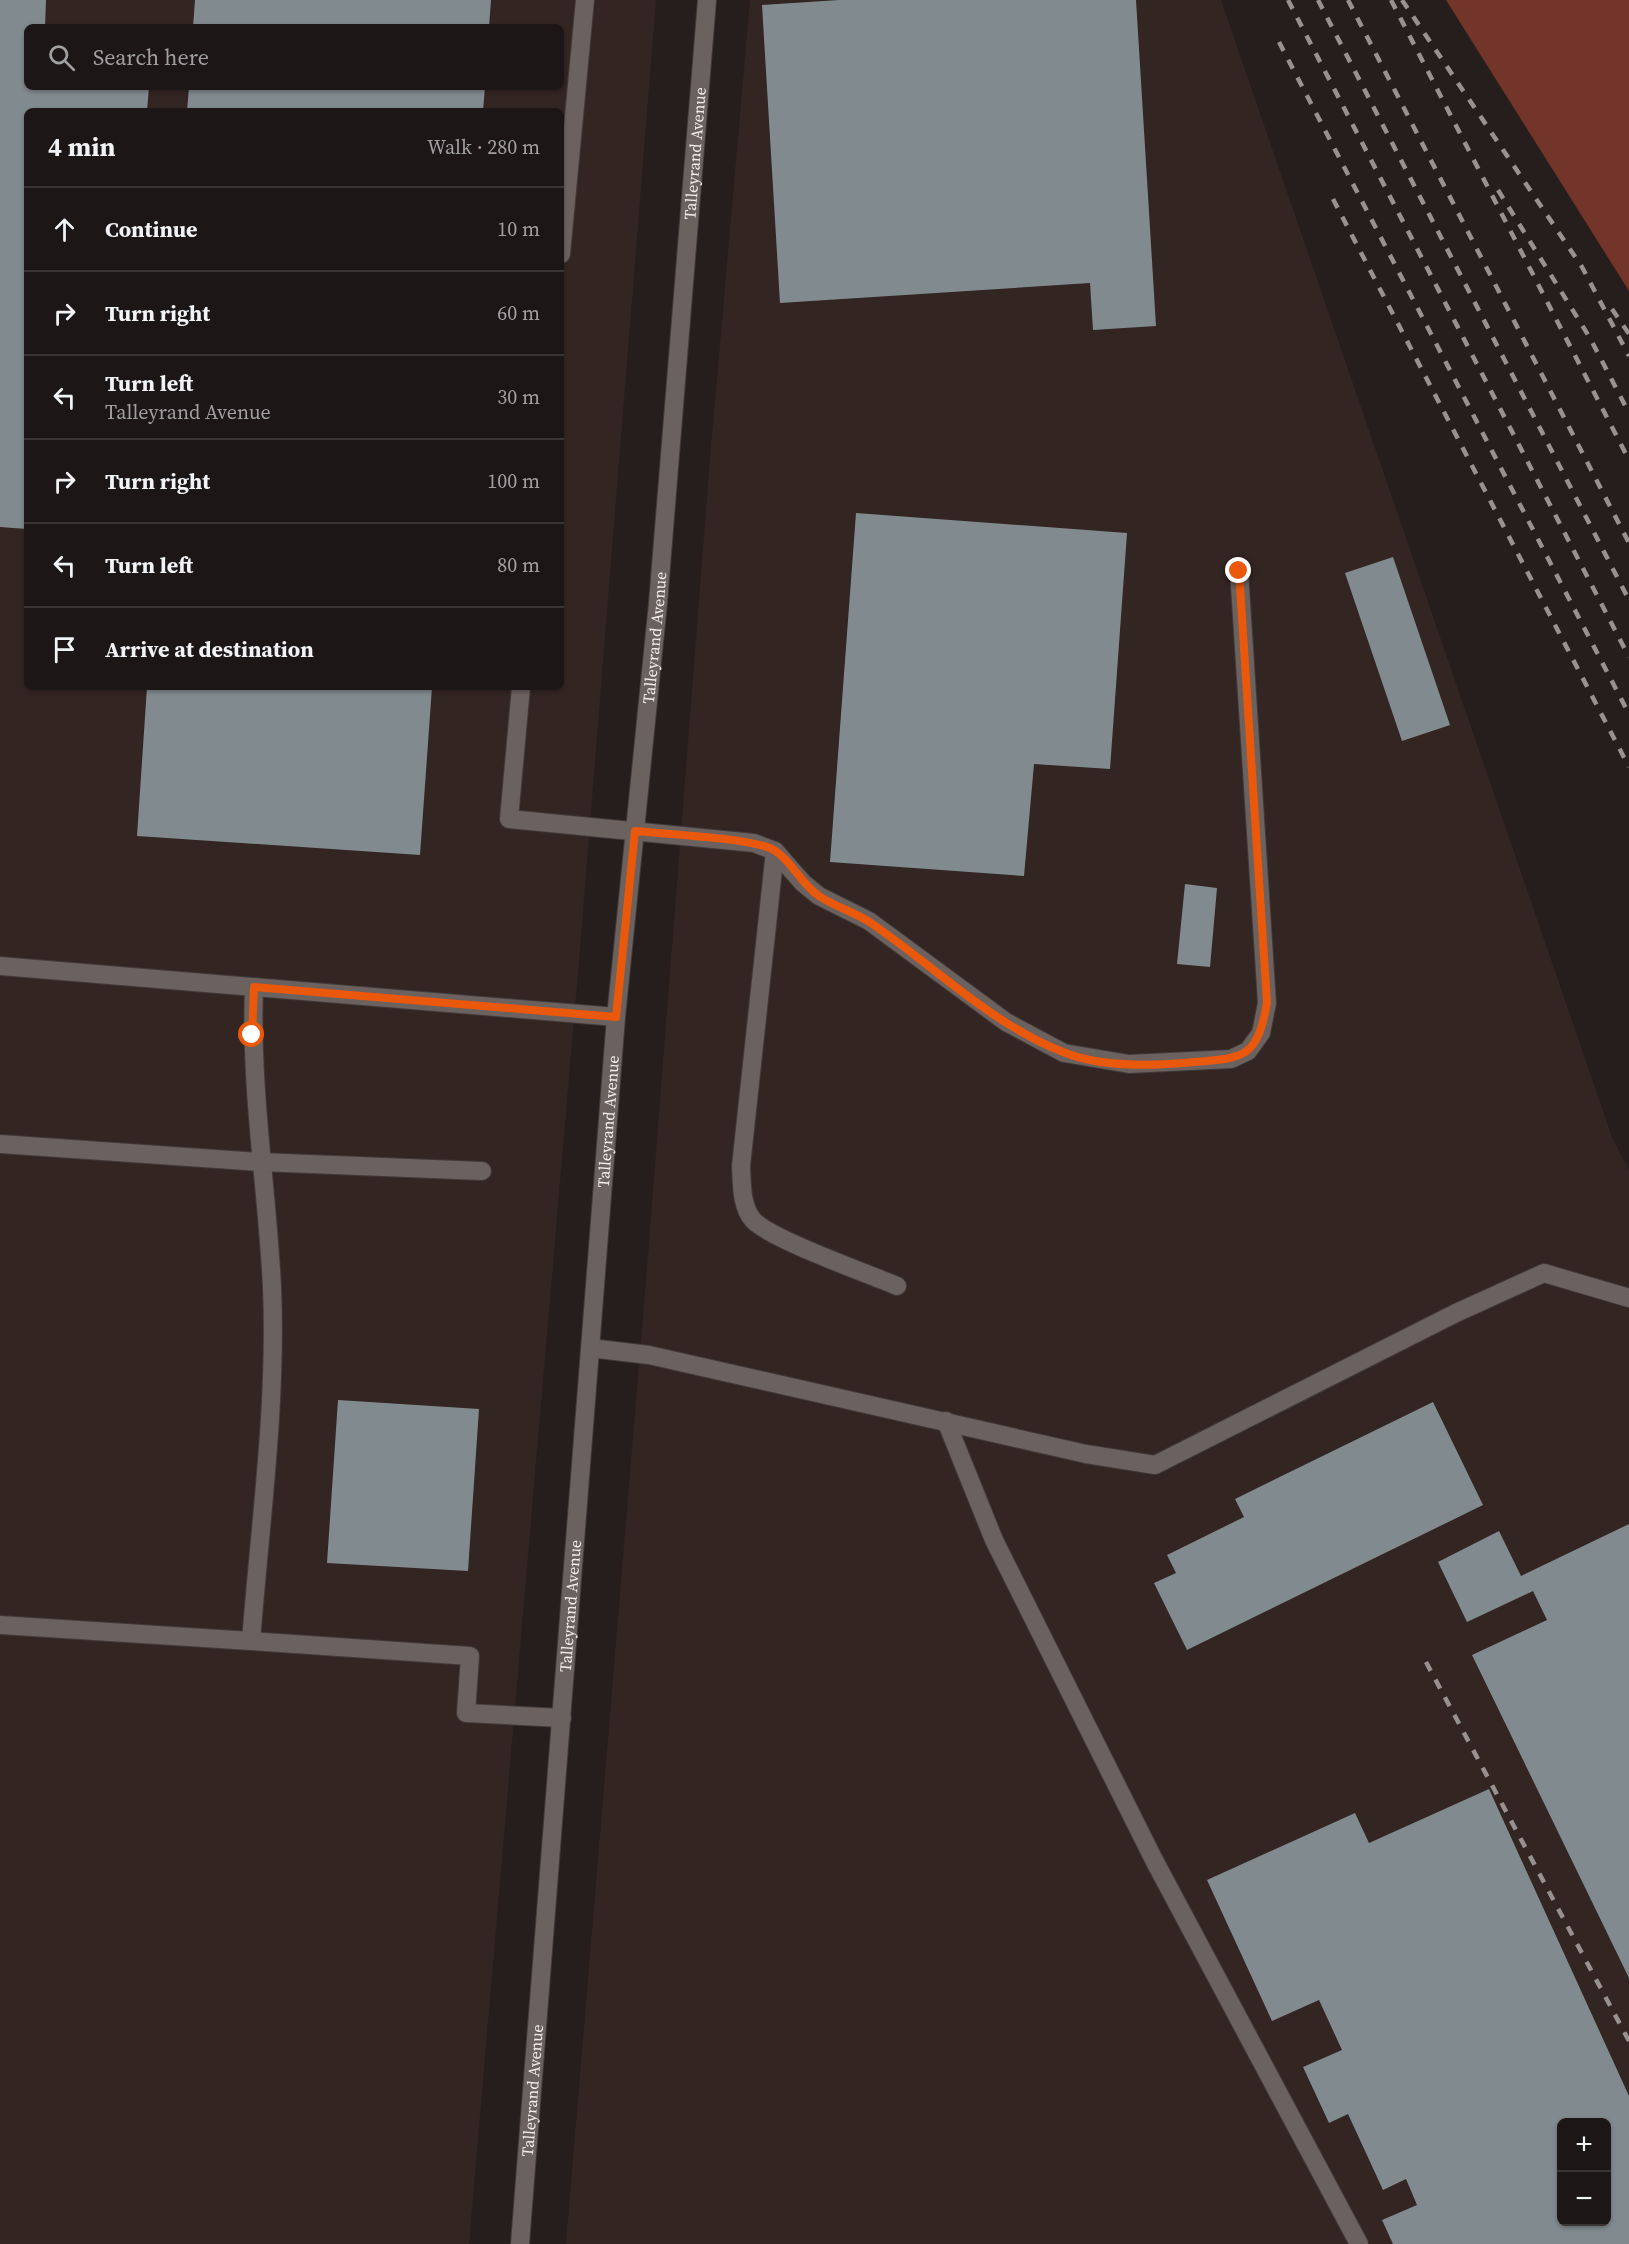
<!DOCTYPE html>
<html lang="en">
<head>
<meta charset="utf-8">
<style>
  body { margin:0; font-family:"Source Serif 4",serif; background:#292323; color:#f1f3f6 }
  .controls { position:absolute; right:18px; bottom:18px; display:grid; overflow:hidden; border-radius:9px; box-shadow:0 2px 4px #0004 }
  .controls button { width:54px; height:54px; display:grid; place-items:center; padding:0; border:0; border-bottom:2px solid #3a3535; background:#1c1616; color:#f1f3f6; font:30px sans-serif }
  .stop { position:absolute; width:18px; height:18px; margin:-14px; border:4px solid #ea580c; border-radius:50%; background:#fff }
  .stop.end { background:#ea580c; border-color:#fff; box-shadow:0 2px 6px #0008 }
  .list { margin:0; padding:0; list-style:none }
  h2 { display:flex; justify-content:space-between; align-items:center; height:78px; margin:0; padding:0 24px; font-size:26px }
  h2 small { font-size:20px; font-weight:400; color:#a09fa1 }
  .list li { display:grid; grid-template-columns:39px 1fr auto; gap:18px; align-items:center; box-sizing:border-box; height:84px; padding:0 24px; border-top:2px solid #3a3535 }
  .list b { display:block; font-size:22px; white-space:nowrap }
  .list p { margin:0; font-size:20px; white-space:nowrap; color:#a09fa1 }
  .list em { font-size:20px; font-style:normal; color:#a09fa1 }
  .icon { flex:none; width:33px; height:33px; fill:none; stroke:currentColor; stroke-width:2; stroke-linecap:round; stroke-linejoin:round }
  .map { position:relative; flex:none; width:1629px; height:2244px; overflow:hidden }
  .search { position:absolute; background:#1c1616; box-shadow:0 2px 4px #0004; left:24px; top:24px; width:540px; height:66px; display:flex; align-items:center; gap:15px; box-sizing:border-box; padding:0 21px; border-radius:9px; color:#a09fa1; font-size:22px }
  .panel { position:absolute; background:#1c1616; box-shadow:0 2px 4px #0004; left:24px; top:108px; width:540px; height:582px; border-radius:9px }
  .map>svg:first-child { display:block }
</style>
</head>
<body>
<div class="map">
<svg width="1629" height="2244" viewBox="0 0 1629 2244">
  <rect width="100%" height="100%" fill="#261e1d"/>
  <path fill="#332522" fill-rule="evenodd" d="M0,0H656L580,949L469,2244H0ZM27,27H561V87H27ZM27,111H561V687H27Z
    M750,0H1221L1612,1137L1629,1170V2244H566L647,1268L710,459ZM1562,2122H1606V2222H1562Z"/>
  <path fill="#733429" d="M1446,0H1629V291Z"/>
  <path fill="#818b8f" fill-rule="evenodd" d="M0,0H46L45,27H27V87H149L147,111H27V529L0,527Z
    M195,0H491L489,27H193Z
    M839,0H1136L1156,326L1093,330L1090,283L780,303L762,5Z
    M189,87H485L483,111H187Z
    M856,513L1127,533L1110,769L1034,764L1024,876L830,862Z
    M1393,557L1450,725L1402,741L1345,573Z
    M147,687H432L420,855L137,836Z
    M1185,884L1217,888L1210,967L1177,964Z
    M338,1400L479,1409L468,1571L327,1563Z
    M1433,1402L1483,1505L1187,1650L1154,1583L1176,1573L1167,1555L1244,1517L1235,1499Z
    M1629,1524V1978L1472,1655L1547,1620L1533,1591L1467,1622L1438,1562L1499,1531L1521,1576Z
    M1489,1789L1629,2096V2244H1393L1382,2220L1417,2205L1406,2179L1383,2190L1348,2114L1329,2123L1303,2067L1342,2050L1319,2000L1272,2021L1207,1880L1355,1813L1369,1843ZM1562,2122H1606V2222H1562Z"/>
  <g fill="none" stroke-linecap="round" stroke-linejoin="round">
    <g stroke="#413a39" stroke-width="20">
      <g id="minor">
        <path d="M561,254L585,0"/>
        <path d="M521,687L509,819L754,843L775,851L803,883L819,896L869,921L1006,1022L1064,1053L1129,1064L1231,1059L1248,1051L1261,1033L1267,1003L1239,571"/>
        <path d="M775,851L741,1166C742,1184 741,1206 753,1220C770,1239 869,1274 897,1286"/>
        <path d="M0,966L616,1017"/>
        <path d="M254,987C250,1088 267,1187 272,1287C277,1404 260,1524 251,1641L470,1656L466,1713L562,1718"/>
        <path d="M0,1144L260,1162L482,1171"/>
        <path d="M590,1348L649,1355L1086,1454L1155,1465L1456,1313L1544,1273L1629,1298"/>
        <path d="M946,1421L994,1540L1154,1860L1359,2244"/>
        <path d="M0,1625L251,1641"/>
        <path id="s1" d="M520,2244L616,1017L658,603L707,0"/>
      </g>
    </g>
    <use href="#minor" stroke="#6b615f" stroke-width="18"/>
    <path stroke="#979190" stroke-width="4.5" stroke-dasharray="10 10" stroke-linecap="butt" d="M1288,0L1629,657
      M1318,0L1629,600
      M1348,0L1629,543
      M1391,0L1629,460
      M1402,0L1582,267L1629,356
      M1279,42L1629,714
      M1498,190L1590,338L1629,413
      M1333,199L1629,767
      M1612,309L1629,334
      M1426,1662L1629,2041"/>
  </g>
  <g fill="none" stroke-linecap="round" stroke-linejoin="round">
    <path stroke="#ea580c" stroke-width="8" d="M252,1035L254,987L616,1017L635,831C664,834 754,838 774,850C792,861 801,884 819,896C835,907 855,912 871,923C934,966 991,1024 1063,1052C1102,1068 1153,1066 1194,1062C1246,1058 1257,1057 1267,1003L1239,571"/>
  </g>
  <g text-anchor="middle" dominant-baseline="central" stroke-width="6" stroke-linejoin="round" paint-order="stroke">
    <g font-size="16" fill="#f2eceb" stroke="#261e1d">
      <text stroke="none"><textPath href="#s1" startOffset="2098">Talleyrand Avenue</textPath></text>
      <text stroke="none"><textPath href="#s1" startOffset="1612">Talleyrand Avenue</textPath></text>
      <text stroke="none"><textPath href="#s1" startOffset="1126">Talleyrand Avenue</textPath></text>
      <text stroke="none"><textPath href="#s1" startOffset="640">Talleyrand Avenue</textPath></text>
      <text stroke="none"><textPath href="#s1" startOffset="154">Talleyrand Avenue</textPath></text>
    </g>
  </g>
</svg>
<div class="controls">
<button>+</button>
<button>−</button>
</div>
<div class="stop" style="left:252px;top:1035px"></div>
<div class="stop end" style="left:1239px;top:571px"></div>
<div class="search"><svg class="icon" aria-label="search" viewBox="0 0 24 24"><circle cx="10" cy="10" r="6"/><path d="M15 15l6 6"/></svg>Search here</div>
<section class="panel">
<h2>4 min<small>Walk · 280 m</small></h2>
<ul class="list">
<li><svg class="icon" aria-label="ahead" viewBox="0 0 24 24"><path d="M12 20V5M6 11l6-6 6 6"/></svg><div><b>Continue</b></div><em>10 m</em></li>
<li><svg class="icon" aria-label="right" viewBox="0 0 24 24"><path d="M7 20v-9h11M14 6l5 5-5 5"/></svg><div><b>Turn right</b></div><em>60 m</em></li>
<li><svg class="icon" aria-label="left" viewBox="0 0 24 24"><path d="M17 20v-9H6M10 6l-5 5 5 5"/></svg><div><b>Turn left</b><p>Talleyrand Avenue</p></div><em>30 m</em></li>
<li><svg class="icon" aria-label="right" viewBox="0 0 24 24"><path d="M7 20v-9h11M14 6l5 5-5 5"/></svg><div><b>Turn right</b></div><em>100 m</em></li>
<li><svg class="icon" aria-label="left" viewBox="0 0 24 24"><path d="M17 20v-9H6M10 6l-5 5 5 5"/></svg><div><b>Turn left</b></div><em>80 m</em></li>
<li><svg class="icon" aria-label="arrive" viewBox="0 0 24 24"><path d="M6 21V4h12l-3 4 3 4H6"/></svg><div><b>Arrive at destination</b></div></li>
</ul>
</section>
</div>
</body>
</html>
